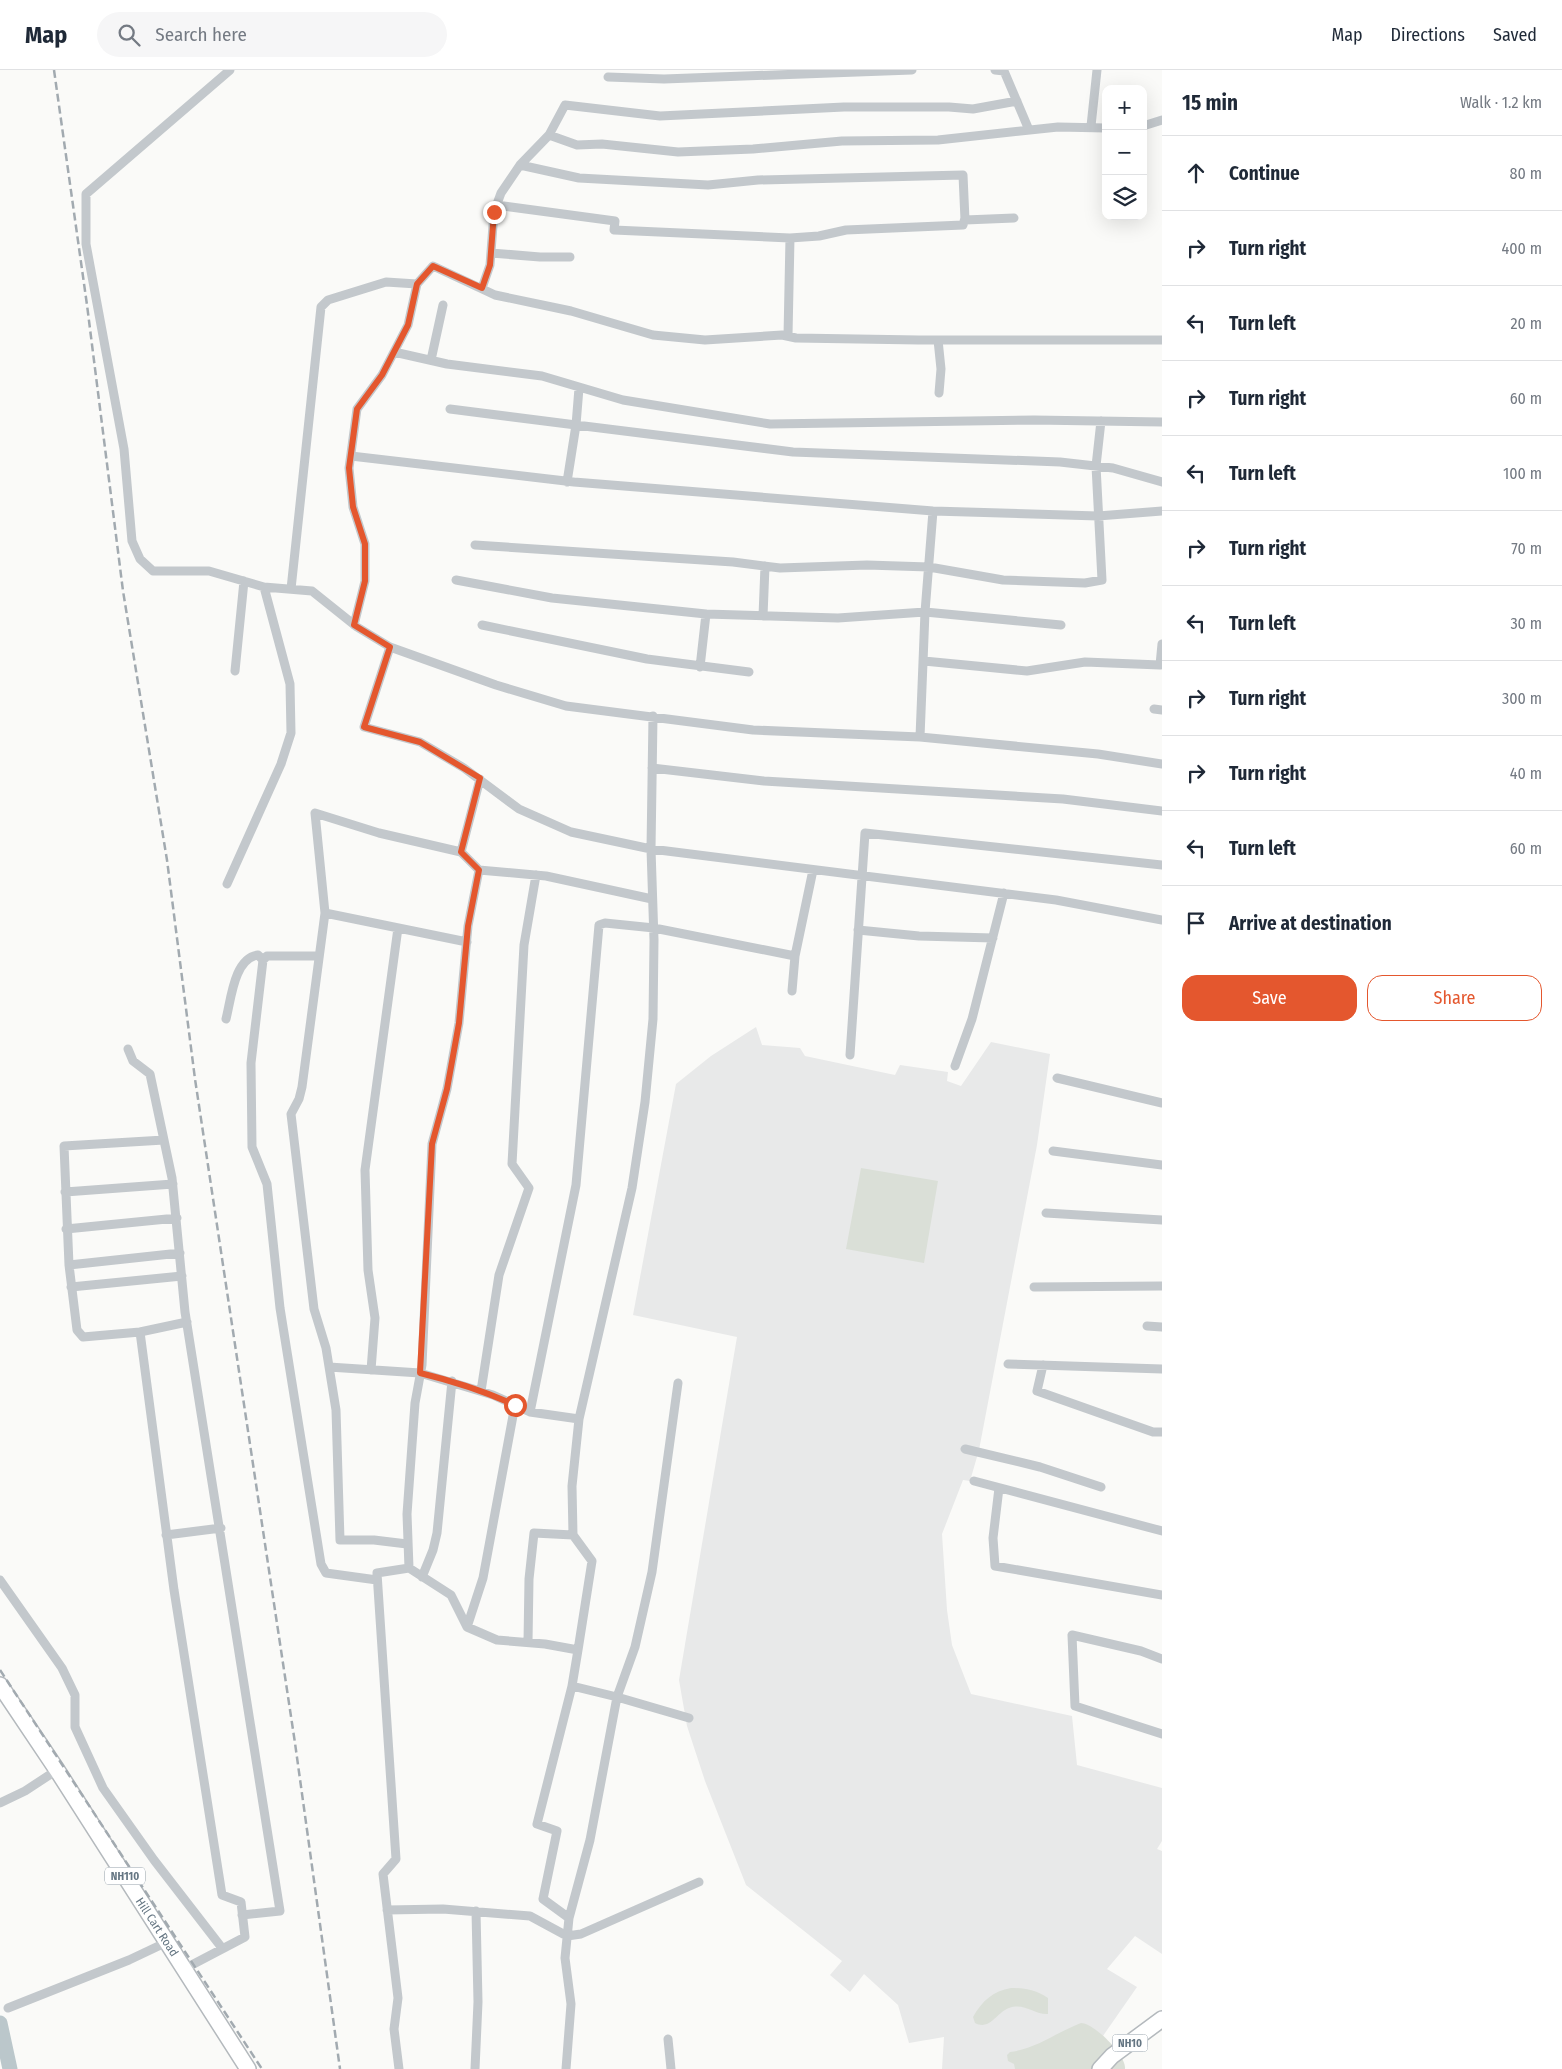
<!DOCTYPE html>
<html lang="en">
<head>
<meta charset="utf-8">
<style>
  body { margin:0; font-family:"Fira Sans Condensed",sans-serif; background:#f6f6f7; color:#1f2937 }
  .controls { position:absolute; right:15px; top:15px; display:grid; overflow:hidden; border-radius:10px; box-shadow:0 5px 20px #0002 }
  .controls button { width:45px; height:45px; display:grid; place-items:center; padding:0; border:0; border-bottom:1px solid #e0e1e3; background:#fff; color:#1f2937; font:25px sans-serif }
  .stop { position:absolute; width:15px; height:15px; margin:-11px; border:4px solid #e4572e; border-radius:50%; background:#fff }
  .stop.end { background:#e4572e; border-color:#fff; box-shadow:0 1px 5px #0008 }
  .list { margin:0; padding:0; list-style:none }
  h2 { display:flex; justify-content:space-between; align-items:center; height:65px; margin:0; padding:0 20px; font-size:21px }
  h2 small { font-size:16px; font-weight:400; color:#747a83 }
  .list li { display:grid; grid-template-columns:32px 1fr auto; gap:15px; align-items:center; box-sizing:border-box; height:75px; padding:0 20px; border-top:1px solid #e0e1e3 }
  .list b { display:block; font-size:19px; white-space:nowrap }
  .list em { font-size:16px; font-style:normal; color:#747a83 }
  .actions { display:flex; gap:10px; padding:15px 20px }
  .actions a { flex:1; padding:11px 0; border:1px solid #e4572e; border-radius:15px; text-align:center; font-size:18px; color:#e4572e }
  .actions .main { background:#e4572e; color:#fff }
  .icon { flex:none; width:28px; height:28px; fill:none; stroke:currentColor; stroke-width:2; stroke-linecap:round; stroke-linejoin:round }
  .map { position:relative; flex:none; width:1162px; height:1999px; overflow:hidden }
  header { display:flex; align-items:center; gap:30px; box-sizing:border-box; height:70px; padding:0 25px; background:#fff; border-bottom:1px solid #e0e1e3 }
  header strong { font-size:24px }
  nav { display:flex; gap:28px; margin-inline-start:auto; font-size:18px }
  .search { width:350px; height:45px; background:#f6f6f7; display:flex; align-items:center; gap:12px; box-sizing:border-box; padding:0 18px; border-radius:28px; color:#747a83; font-size:19px }
  main { display:flex }
  aside { flex:1; background:#fff }
  .map>svg:first-child { display:block }
</style>
</head>
<body>
<header>
<strong>Map</strong>
<div class="search"><svg class="icon" aria-label="search" viewBox="0 0 24 24"><circle cx="10" cy="10" r="6"/><path d="M15 15l6 6"/></svg>Search here</div>
<nav><a>Map</a><a>Directions</a><a>Saved</a></nav>
</header>
<main>
<div class="map">
<svg width="1162" height="1999" viewBox="0 0 1162 1999">
  <rect width="100%" height="100%" fill="#fafaf8"/>
  <path fill="#e8e9e9" d="M756,957L762,975L800,978L805,986L895,1005L900,995L948,1002L947,1011L961,1016L991,972L1050,984L1037,1075L979,1380L970,1411L963,1410L942,1464L947,1540L952,1575L971,1624L1072,1646L1077,1695L1162,1718V1771L1157,1779L1162,1781V1884L1135,1866L1107,1899L1137,1917L1080,1999H942L944,1967L909,1973L898,1935L864,1904L850,1922L830,1905L842,1891L746,1815L705,1711L687,1656L679,1610L737,1267L633,1245L676,1014L711,986Z"/>
  <path fill="#dadfd7" d="M861,1098L938,1111L924,1193L846,1179Z
    M1011,1918C1025,1918 1036,1920 1048,1928V1944C1035,1945 1024,1932 1009,1938C997,1942 990,1961 975,1953L973,1947C982,1931 993,1921 1011,1918Z
    M1081,1953C1094,1953 1127,1986 1125,1999H1015L1014,1994L1008,1991L1007,1985L1010,1982C1036,1979 1057,1962 1081,1953Z"/>
  <g fill="none" stroke-linecap="round" stroke-linejoin="round">
    <path stroke="#bbc7cb" stroke-width="15" d="M0,1953L10,1999"/>
    <g stroke="#b4b9bd" stroke-width="18">
      <path id="trunk" d="M0,1615L57,1700L248,1999
        M1100,1999L1112,1986L1162,1949"/>
    </g>
    <path stroke="#c3c8cc" stroke-width="9" d="M230,0L86,124V174L124,379L132,471L140,489L153,501H209L264,517L312,521L357,557L390,577L496,615L566,636L753,660L920,667L1098,684L1162,694
      M995,0L1004,1L1029,60
      M608,7L664,9L912,0
      M1091,56L1097,0
      M1143,56L1162,50
      M549,65L577,75L602,74L678,82L753,79L842,71L938,70L1058,57L1106,58
      M520,95L579,108L708,115L758,110L963,105L965,150L1014,148
      M496,135L615,151L614,160L790,168L788,266
      M790,168L819,166L846,160L963,155L965,148
      M491,183L540,187H570
      M482,218L490,195L494,142L501,123L520,95L549,65L565,35L660,46L844,37H949L973,39L1017,31
      M938,270L941,299L939,323
      M394,282L447,294L542,306L623,330L770,354L1034,350L1162,352
      M431,290L443,235
      M450,339L576,355L579,318
      M351,386L574,412L933,441L1098,446L1162,441
      M567,412L576,355L793,382L1060,392L1113,398L1162,412
      M475,475L733,492L780,498L867,495L929,497L1003,510L1085,513L1102,510L1096,396L1101,351
      M456,510L552,528L706,544L838,548L925,542L1061,555
      M291,519L321,237L328,230L386,212L417,214
      M763,546L765,496
      M354,555L365,511V474L353,437L349,398L357,339L382,305L408,255L417,214L433,196L495,225L571,241L653,265L705,270L782,265L796,268L919,270H1162
      M482,555L647,589L749,602
      M390,577L364,657L420,672L464,698L519,739L571,762L651,779L1056,830L1162,850
      M924,591L1027,601L1085,592L1160,595L1162,574
      M700,597L706,544
      M235,601L244,511
      M1154,639L1162,640
      M920,667L925,542L933,441
      M652,698L764,711L1063,729L1162,741
      M461,782L480,709
      M227,814L281,694L291,663L290,614L264,517
      M325,843L467,872
      M858,860L919,866L993,868
      M319,886H267L263,890L251,993L252,1077L267,1114L280,1238L321,1494L326,1503L377,1510
      M792,921L795,886
      M226,949C231,930 234,888 258,885L263,890
      M128,979L133,991L150,1004L172,1108L185,1242L280,1841L242,1845
      M850,985L865,763L1162,795
      M955,996L972,949L1004,823
      M1057,1008L1162,1033
      M164,1070L64,1076L69,1195L77,1260L83,1267L140,1262L174,1520L222,1825L241,1832L245,1867L184,1899
      M1053,1081L1162,1095
      M65,1122L173,1114
      M1046,1143L1162,1150
      M66,1159L177,1148
      M69,1195L180,1183
      M71,1217L182,1206
      M1034,1217L1162,1216
      M1147,1256L1162,1257
      M140,1262L187,1252
      M1008,1294L1162,1299
      M1043,1295L1037,1321L1153,1362H1162
      M329,1297L420,1303L493,1325L530,1342L579,1349
      M371,1300L375,1248L368,1200L365,1100L398,858
      M678,1313L652,1502L635,1577L617,1627L689,1648
      M481,1321L499,1205L529,1118L512,1094L524,875L536,805
      M530,1342L576,1115L599,855L605,853L654,858L795,886L813,800
      M965,1379L1040,1397L1101,1417
      M974,1411L1162,1461
      M999,1418L993,1468L995,1496L1162,1525
      M166,1465L221,1458
      M407,1474L374,1470H340L336,1340L326,1278L314,1239L291,1044L299,1029L302,1017L325,843L315,743L379,763L461,782L479,800
      M409,1498L407,1444L415,1333L422,1295L432,1074L447,1019L459,953L468,856L479,800L546,806L652,829
      M422,1507L433,1480L437,1463L452,1311
      M0,1510L62,1598L75,1625V1657L103,1718L154,1790L222,1878
      M467,1557L483,1508L515,1335
      M528,1572L529,1509L534,1463L573,1465
      M578,1580L592,1491L573,1465L572,1416L579,1349L632,1118L645,1032L653,949L654,870L651,779L653,646
      M1162,1589L1141,1581L1072,1565L1075,1636L1162,1664
      M0,1733L25,1721L57,1700
      M387,1840L443,1839L530,1846L567,1866L581,1864L699,1812
      M569,1848L543,1829L557,1761L537,1754L572,1616
      M8,1938L129,1890L167,1872
      M668,1969L671,1999
      M399,1999L394,1959L398,1928L383,1804L396,1789L377,1503L409,1498L451,1525L467,1557L497,1570L545,1574L578,1580L572,1616L617,1627L590,1770L569,1848L565,1888L571,1934L566,1999
      M475,1999L478,1932L476,1841"/>
    <use href="#trunk" stroke="#fff" stroke-width="15"/>
    <path stroke="#a2aab0" stroke-width="2.5" stroke-dasharray="8 4" stroke-linecap="butt" d="M54,0L87,235L123,521L167,790L195,1009L295,1673L340,1999
      M0,1600L262,1999"/>
  </g>
  <g fill="none" stroke-linecap="round" stroke-linejoin="round">
    <path stroke="#e4572e" stroke-width="6" d="M494,142L490,195L482,218L433,196L417,214L408,255L382,305L357,339L349,398L353,437L365,474V511L354,555L390,577L364,657L420,672L480,708L461,782L479,800L468,856L459,953L447,1019L432,1074L420,1303C453,1311 484,1321 515,1335"/>
  </g>
  <g text-anchor="middle" dominant-baseline="central" stroke-width="5" stroke-linejoin="round" paint-order="stroke">
    <g fill="#fff" stroke="#939fa8" stroke-width="1">
      <rect x="105" y="1797.5" width="40" height="17" rx="4"/>
      <rect x="1112.5" y="1964.5" width="35" height="17" rx="4"/>
    </g>
    <g font-size="11" font-weight="bold" fill="#657683">
      <text x="125" y="1806">NH110</text>
      <text x="1130" y="1973">NH10</text>
    </g>
    <g font-size="12" fill="#657683" stroke="#fff">
      <text transform="translate(157 1857) rotate(57)">Hill Cart Road</text>
    </g>
  </g>
</svg>
<div class="controls">
<button>+</button>
<button>−</button>
<button><svg class="icon" aria-label="layers" viewBox="0 0 24 24"><path d="M12 4l9 5-9 5-9-5zM3 14l9 5 9-5"/></svg></button>
</div>
<div class="stop" style="left:515px;top:1335px"></div>
<div class="stop end" style="left:494px;top:142px"></div>
</div>
<aside>
<h2>15 min<small>Walk · 1.2 km</small></h2>
<ul class="list">
<li><svg class="icon" aria-label="ahead" viewBox="0 0 24 24"><path d="M12 20V5M6 11l6-6 6 6"/></svg><div><b>Continue</b></div><em>80 m</em></li>
<li><svg class="icon" aria-label="right" viewBox="0 0 24 24"><path d="M7 20v-9h11M14 6l5 5-5 5"/></svg><div><b>Turn right</b></div><em>400 m</em></li>
<li><svg class="icon" aria-label="left" viewBox="0 0 24 24"><path d="M17 20v-9H6M10 6l-5 5 5 5"/></svg><div><b>Turn left</b></div><em>20 m</em></li>
<li><svg class="icon" aria-label="right" viewBox="0 0 24 24"><path d="M7 20v-9h11M14 6l5 5-5 5"/></svg><div><b>Turn right</b></div><em>60 m</em></li>
<li><svg class="icon" aria-label="left" viewBox="0 0 24 24"><path d="M17 20v-9H6M10 6l-5 5 5 5"/></svg><div><b>Turn left</b></div><em>100 m</em></li>
<li><svg class="icon" aria-label="right" viewBox="0 0 24 24"><path d="M7 20v-9h11M14 6l5 5-5 5"/></svg><div><b>Turn right</b></div><em>70 m</em></li>
<li><svg class="icon" aria-label="left" viewBox="0 0 24 24"><path d="M17 20v-9H6M10 6l-5 5 5 5"/></svg><div><b>Turn left</b></div><em>30 m</em></li>
<li><svg class="icon" aria-label="right" viewBox="0 0 24 24"><path d="M7 20v-9h11M14 6l5 5-5 5"/></svg><div><b>Turn right</b></div><em>300 m</em></li>
<li><svg class="icon" aria-label="right" viewBox="0 0 24 24"><path d="M7 20v-9h11M14 6l5 5-5 5"/></svg><div><b>Turn right</b></div><em>40 m</em></li>
<li><svg class="icon" aria-label="left" viewBox="0 0 24 24"><path d="M17 20v-9H6M10 6l-5 5 5 5"/></svg><div><b>Turn left</b></div><em>60 m</em></li>
<li><svg class="icon" aria-label="arrive" viewBox="0 0 24 24"><path d="M6 21V4h12l-3 4 3 4H6"/></svg><div><b>Arrive at destination</b></div></li>
</ul>
<div class="actions"><a class="main">Save</a><a>Share</a></div>
</aside>
</main>
</body>
</html>
